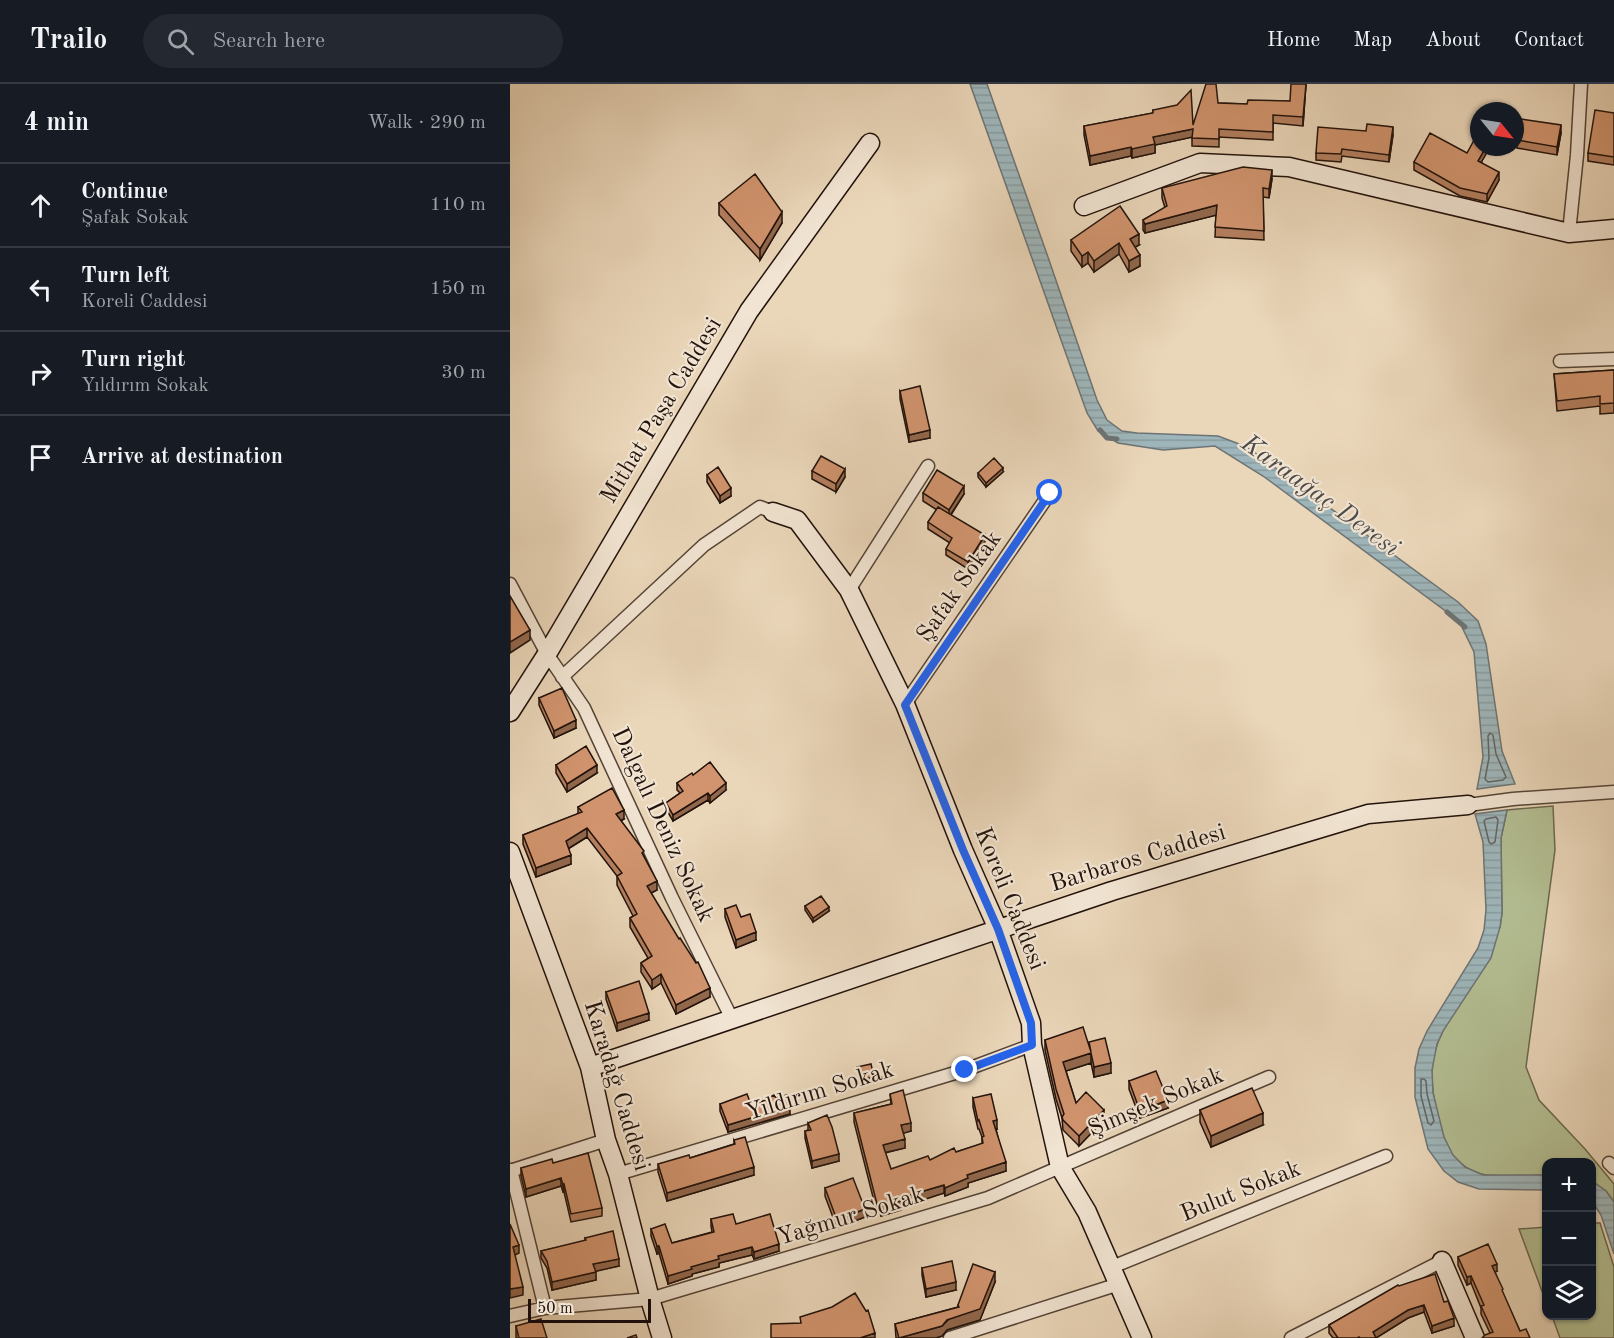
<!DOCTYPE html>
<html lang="en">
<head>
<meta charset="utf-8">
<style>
  body { margin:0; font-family:"Old Standard TT",serif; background:#242831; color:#f1f3f6 }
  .controls { position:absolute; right:18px; bottom:18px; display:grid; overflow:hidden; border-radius:12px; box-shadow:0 2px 4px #0004 }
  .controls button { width:54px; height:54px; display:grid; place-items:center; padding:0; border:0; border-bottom:2px solid #363941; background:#171b24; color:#f1f3f6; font:30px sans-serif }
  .compass { position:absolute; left:960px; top:18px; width:54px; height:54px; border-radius:50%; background:#171b24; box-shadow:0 2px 4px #0004; rotate:120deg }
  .scale { position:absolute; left:18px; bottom:15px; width:123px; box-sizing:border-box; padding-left:6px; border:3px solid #22120b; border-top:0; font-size:16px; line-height:21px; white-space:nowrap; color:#22120b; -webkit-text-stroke:4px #f1e4d2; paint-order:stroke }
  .stop { position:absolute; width:18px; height:18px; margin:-14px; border:4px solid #2563eb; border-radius:50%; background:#fff }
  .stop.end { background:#2563eb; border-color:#fff; box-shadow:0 2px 6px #0008 }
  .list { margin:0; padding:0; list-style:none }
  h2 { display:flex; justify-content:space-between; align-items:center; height:78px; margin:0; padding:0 24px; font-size:26px }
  h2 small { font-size:20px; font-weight:400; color:#9ea1a6 }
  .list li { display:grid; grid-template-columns:39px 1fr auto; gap:18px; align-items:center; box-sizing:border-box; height:84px; padding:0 24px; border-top:2px solid #363941 }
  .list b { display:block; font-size:22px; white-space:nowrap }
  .list p { margin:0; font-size:20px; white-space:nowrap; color:#9ea1a6 }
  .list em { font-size:20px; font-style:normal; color:#9ea1a6 }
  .icon { flex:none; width:33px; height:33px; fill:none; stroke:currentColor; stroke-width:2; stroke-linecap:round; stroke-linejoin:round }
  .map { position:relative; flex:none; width:1104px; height:1254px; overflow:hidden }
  header { display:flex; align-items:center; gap:36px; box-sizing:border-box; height:84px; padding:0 30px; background:#171b24; border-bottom:2px solid #363941 }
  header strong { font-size:28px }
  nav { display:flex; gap:33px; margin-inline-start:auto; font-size:21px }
  .search { width:420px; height:54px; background:#242831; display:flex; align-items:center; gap:15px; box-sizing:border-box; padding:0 21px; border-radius:33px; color:#9ea1a6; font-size:22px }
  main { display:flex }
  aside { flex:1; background:#171b24 }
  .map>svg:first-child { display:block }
</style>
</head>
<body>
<header>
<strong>Trailo</strong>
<div class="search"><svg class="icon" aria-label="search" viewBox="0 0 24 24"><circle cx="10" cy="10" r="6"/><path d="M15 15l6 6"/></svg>Search here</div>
<nav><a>Home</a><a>Map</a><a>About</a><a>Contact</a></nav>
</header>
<main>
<aside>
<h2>4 min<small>Walk · 290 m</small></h2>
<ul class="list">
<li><svg class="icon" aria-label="ahead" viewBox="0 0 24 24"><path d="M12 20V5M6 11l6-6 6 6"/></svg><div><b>Continue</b><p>Şafak Sokak</p></div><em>110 m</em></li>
<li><svg class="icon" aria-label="left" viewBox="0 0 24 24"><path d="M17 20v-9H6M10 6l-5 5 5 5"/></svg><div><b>Turn left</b><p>Koreli Caddesi</p></div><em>150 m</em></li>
<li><svg class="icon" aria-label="right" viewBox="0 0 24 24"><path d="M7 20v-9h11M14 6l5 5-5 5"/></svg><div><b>Turn right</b><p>Yıldırım Sokak</p></div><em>30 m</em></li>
<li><svg class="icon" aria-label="arrive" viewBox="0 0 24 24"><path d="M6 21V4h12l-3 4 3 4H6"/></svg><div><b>Arrive at destination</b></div></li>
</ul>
</aside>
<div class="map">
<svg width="1104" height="1254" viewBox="0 0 1104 1254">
  <defs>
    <pattern id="water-rules" width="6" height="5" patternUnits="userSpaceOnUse" patternTransform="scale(1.5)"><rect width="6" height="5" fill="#9eb6bb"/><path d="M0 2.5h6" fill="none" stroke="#889b9f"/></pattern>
  </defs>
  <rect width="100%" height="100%" fill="#ead6b9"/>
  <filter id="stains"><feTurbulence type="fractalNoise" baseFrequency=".00333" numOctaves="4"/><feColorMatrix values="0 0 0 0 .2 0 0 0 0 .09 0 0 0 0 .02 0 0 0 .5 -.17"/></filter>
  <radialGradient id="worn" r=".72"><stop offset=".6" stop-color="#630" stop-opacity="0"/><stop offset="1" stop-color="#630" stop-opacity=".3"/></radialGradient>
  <path fill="#b3be92" stroke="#6a684e" stroke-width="1.5" d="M1043,722L1045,766L1016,983L1029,1016L1075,1065L1104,1100V1118L1096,1107L1082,1097V1078H1036V1091C1021,1091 985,1094 971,1090C961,1087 951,1081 944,1073C931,1057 921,1008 922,988C922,974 927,959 933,947L990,843L992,829L991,754L997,726Z
    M1082,1139H1090L1104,1183V1254H1050L1042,1232H1082Z
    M1036,1143V1218L1009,1145Z"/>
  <path fill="url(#water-rules)" stroke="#6c7475" stroke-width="1.5" d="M460,0H477L539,176L587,316L597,336L612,347L627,349L708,352L737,363L948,518L968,537L976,560L992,667L1005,700L967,705L973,673L964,568L949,537L753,392L705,362L653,366L608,359L588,347L577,329Z
    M997,726L991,754L992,829L990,843L981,874L933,947L927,960L922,986L923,1009L934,1053L943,1071L955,1083L973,1091H1036V1106L969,1105L948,1098L934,1087L918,1065L905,1013V984L909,965L917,947L968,864L974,846L976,826L973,758L965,730Z
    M1082,1097L1096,1107L1104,1118V1170L1091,1131L1082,1117Z"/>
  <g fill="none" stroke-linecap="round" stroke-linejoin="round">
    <path stroke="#606463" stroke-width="1.5" d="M980,649L983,651L986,670L996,693L993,696L978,698L975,695L979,674L978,652Z
      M986,733L988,736L985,758L981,760L979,758L974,737L976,735Z
      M911,995H914L916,997L917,1010L924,1037L921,1041L918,1039L911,1012Z"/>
    <path stroke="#6c7475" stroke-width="5" d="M590,346L597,354L607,355
      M937,528L955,543"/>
    <g stroke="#544336" stroke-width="15">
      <path id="street" d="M1059,149L1067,71L1071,0
        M1050,277L1104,275
        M0,500L37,570L74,624L162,814L222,935
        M339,506L418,382
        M52,593L194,461L250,423L263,428
        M395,620L540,409
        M958,721L1003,715L1104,708
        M1099,1079L1104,1084
        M1,1086L35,1224
        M0,1087L96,1056
        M108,1090L455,986L522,961
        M602,1183L876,1072
        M0,1232L35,1224L140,1215L478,1114L759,993
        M440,1254L609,1200
        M781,1254L932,1177"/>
    </g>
    <g stroke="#22120b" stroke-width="21">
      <path id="secondary" d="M574,122L690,79L779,83L1059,149L1104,145
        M263,428L287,436L339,506L395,620L453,766L488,845L521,939L522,961L550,1083L577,1128L632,1254
        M0,628L37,570L239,227L360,59
        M0,768L80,983L96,1056L108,1090L140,1215L152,1254
        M80,983L602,807L858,730L958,721
        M932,1177L965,1254"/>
    </g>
    <use href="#street" stroke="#f1e4d2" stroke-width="12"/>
    <use href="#secondary" stroke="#f1e4d2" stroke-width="18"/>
  </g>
  <path fill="#b47f5f" stroke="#22120b" stroke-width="1.5" d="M796,0L793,42L763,39V56L709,53V63L682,62V53L645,61V69L622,74L621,72L580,81L574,51V42L643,29V26L683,41L708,19L737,20L780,17Z
    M1104,29V81L1078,77V69Z
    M1051,49L1047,71L1007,64V56Z
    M883,51L879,78L832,72L831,78L806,76V69Z
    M969,63H980L971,78L989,96L977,118L950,112L904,86V78L957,69Z
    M762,95L759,114L753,113L754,156L705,153L706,131L635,149L633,146V136L655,124L652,114V104Z
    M209,119L272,139L250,176L209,131Z
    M561,156L629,161L625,163L630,182L619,188L609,170L584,188L578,179L572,183L561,167Z
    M1104,286V329L1090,330V322L1047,327L1044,290Z
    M390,307L420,354L399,358L390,315Z
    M302,387L335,393L326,408L302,395Z
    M493,388L476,403L468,393V389Z
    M197,391L221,412L210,419L197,398Z
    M413,409L454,410L441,431L475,458L458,485L436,471V465L440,459L418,445V438L427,426L413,417Z
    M29,614L66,644L44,654L29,621Z
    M46,681L87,689L57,708L46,689Z
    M183,691L216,706L200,719L198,716L163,737L156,725V719L170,709L167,706V699Z
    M68,723L114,735L111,737L134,772L147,806L141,809L200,913L166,930L151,899L142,905L131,888V879L138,874L120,843V834L123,832L107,801V792L77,753L58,765L61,780L26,793L13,760V751L68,730Z
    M295,822L319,827L303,838L295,826Z
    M215,825L231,833L246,856L226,864L215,833Z
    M96,908L139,936L107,947L96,915Z
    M535,956L579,961L601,989L584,993L581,979L556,987L566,1019L594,1036L569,1062L553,1046L552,1034L546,1015L535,966Z
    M619,997L658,1024L630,1034L619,1005Z
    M380,1010L401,1047L393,1049L395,1064L375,1069L381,1085L420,1076L472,1060V1053L469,1045H468L463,1023V1014L487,1045H486L496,1087L458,1099V1103L435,1112L434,1109L391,1123V1126L371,1132L370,1128L367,1129L344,1038V1029L381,1020Z
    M266,1014L280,1030L218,1048L210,1027V1020L242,1023Z
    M690,1026L753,1041L701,1063L690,1038Z
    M298,1039L329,1077L302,1084L295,1054V1047L298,1046Z
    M224,1056L244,1091L157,1117L148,1088V1080L180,1074L224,1060Z
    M43,1079L92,1124V1132L61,1138L54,1108H53L51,1102L16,1113L11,1092V1084Z
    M315,1104L355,1133L327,1144L315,1112Z
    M201,1135L226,1140L269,1167L244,1175L242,1171L209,1179V1183L182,1190V1192L158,1200L149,1169L147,1170L141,1152V1145L162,1159L202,1148L201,1142Z
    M75,1154L109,1182L85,1187L86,1196L42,1206L37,1184L31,1174V1167L75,1157Z
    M948,1173L987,1187L985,1188L993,1210L1010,1247L980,1249L971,1230V1224L961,1199L957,1201L948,1181Z
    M412,1184L446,1206L416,1213L412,1191Z
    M485,1198L470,1236L437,1246L432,1252L426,1254H386L385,1240L448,1223V1221Z
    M889,1202L934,1218L944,1242L922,1249L914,1228L898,1234L866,1254H823L819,1249V1241Z
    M6,1242L37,1254H6Z"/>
  <path fill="#92684d" stroke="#22120b" stroke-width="1.5" d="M796,0L793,42V33Z
    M1051,41V49L1047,71V63Z
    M883,43V51L879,78V71Z
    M683,45V53L645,61V69L622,74V65L643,53Z
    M621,63V72L580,81V72Z
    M976,63H980L968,84V77Z
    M762,86V95L759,114V105Z
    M989,88V96L977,118V110Z
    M707,121V131L635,149V140Z
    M272,128V139L250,176V165Z
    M629,150V161L620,166V155Z
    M609,159V170L584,188V177Z
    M578,168V179L572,183V172Z
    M630,171V182L619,188V177Z
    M420,346V354L399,358V351Z
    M493,384V388L476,403V399Z
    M335,385V393L326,408V400Z
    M454,402V410L439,433V426Z
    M221,404V412L210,419V412Z
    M475,451V458L458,485V478Z
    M20,546V556L0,569V558Z
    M66,636V644L44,654V647Z
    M87,681V689L57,708V700Z
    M216,699V706L200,719V712Z
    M198,709V716L163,737V731Z
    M114,726V735L106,739V730Z
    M77,744V753L56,766V757Z
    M61,771V780L26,793V784Z
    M147,797V806L137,811V802Z
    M319,823V827L303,838V834Z
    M246,848V856L226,864V856Z
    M151,890V899L142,905V896Z
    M200,904V913L166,930V921Z
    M139,929V936L107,947V939Z
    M581,969V979L553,988V978Z
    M601,979V989L584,993V983Z
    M364,993V997L350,1000V996Z
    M658,1016V1024L630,1034V1027Z
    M280,1022V1030L218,1048V1041Z
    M594,1026V1036L569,1062V1052Z
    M753,1029V1041L701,1063V1052Z
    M487,1036V1045H483V1037Z
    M401,1039V1047L391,1050V1041Z
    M395,1055V1064L373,1069V1061Z
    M329,1070V1077L302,1084V1077Z
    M496,1078V1087L458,1099V1103L435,1112V1104L457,1091Z
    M244,1083V1091L157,1117V1109Z
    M51,1094V1102L16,1113V1105Z
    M54,1100V1108H53V1101Z
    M434,1101V1109L391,1123V1126L371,1132V1123L390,1114Z
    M370,1119V1128L367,1129V1120Z
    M355,1125V1133L327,1144V1136Z
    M269,1160V1167L244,1175V1168Z
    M9,1161V1169L3,1172V1163Z
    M147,1162H149V1169L147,1170Z
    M242,1163V1171L209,1179V1183L182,1190V1192L158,1200V1192L208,1172Z
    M109,1175V1182L83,1188V1180Z
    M987,1180V1187L982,1190V1182Z
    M86,1188V1196L42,1206V1198Z
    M485,1188V1198L470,1236L437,1246L432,1252L426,1254H389L432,1242Z
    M961,1192V1199L957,1201V1193Z
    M446,1198V1206L416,1213V1205Z
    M13,1203V1211L0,1214V1205Z
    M914,1221V1228L898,1234L866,1254L863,1248L898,1226Z
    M944,1234V1242L922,1249V1242Z
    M365,1249V1254H350Z"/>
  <path fill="#d1946e" stroke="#22120b" stroke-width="1.5" d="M696,0H706L708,19L737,20L738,16L780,17L781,0H796L793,33L763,31V48L709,45V55L682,54L683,45L643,53L645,60L622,65L621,63L580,72L574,42L643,29V26L667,21L681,6L683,41Z
    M1085,26L1104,29V73L1078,69Z
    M1011,35L1051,41L1047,63L1007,56Z
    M857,40L883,43L879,71L832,65L831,70L806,69L808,43L856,47Z
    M969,47V63H976L968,77L989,88L977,110L950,104L904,78L920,49L957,69Z
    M733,83L762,86L759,105L753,104L754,147L705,143L707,121L635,140L633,136L657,122L652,104Z
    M245,90L272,128L250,165L209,119Z
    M610,122L629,150L620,155L630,171L619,177L609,159L584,177L578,168L572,172L561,156Z
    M1104,286V319L1090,320V312L1047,317L1044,290Z
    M410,302L420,346L399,351L390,307Z
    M311,372L335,385L326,400L302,387Z
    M484,374L493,384L476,399L468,389Z
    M208,383L221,404L210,412L197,391Z
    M427,386L454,402L439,426L413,409Z
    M428,423L475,451L458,478L436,465L442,454L418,438Z
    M0,512L20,546L0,558Z
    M52,604L66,636L44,647L29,614Z
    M76,662L87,681L57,700L46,681Z
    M200,678L216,699L200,712L198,709L163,731L156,719L173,707L167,699L182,689L183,691Z
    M102,704L114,726L106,730L134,767L132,769L147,797L137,802L169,855L170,854L186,879L188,878L200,904L166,921L151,890L142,896L131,879L142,872L120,834L127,830L107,792L112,789L77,744L56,757L61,771L26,784L13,751L72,728L68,723Z
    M311,812L319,823L303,834L295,822Z
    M226,821L231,833L240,830L246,848L226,856L215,825Z
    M129,897L139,929L107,939L96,908Z
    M573,943L581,968L579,958L595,954L601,979L584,983L581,969L553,978L566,1019L576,1008L594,1026L569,1052L553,1036L552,1033L554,1030L546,1005L535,956Z
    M361,980L364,993L350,996L347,983Z
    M646,987L658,1016L630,1027L619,997Z
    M742,1004L753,1029L701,1052L690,1026Z
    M393,1006L401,1039L391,1041L395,1055L373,1061L381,1085L418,1072L420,1076L444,1064L446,1068L473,1059L472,1053L474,1052L469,1036L468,1037L463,1014L481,1010L487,1036L483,1037L496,1078L457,1091L458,1094L435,1104L434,1101L390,1114L391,1117L371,1123L370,1119L367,1120L344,1029L382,1020L380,1010Z
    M237,1010L242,1023L264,1011L266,1014L277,1011L280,1022L218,1041L210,1020Z
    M317,1031L322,1043L329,1070L302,1077L295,1047L301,1046L298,1039Z
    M235,1053L244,1083L157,1109L148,1080L179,1071L180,1074L225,1060L224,1056Z
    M78,1069L92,1124L61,1130L54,1100L53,1101L51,1094L16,1105L11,1084L42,1075L43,1079Z
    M343,1094L355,1125L327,1136L315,1104Z
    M223,1130L226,1140L260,1130L269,1160L244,1168L242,1163L208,1172L209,1175L181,1183L182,1185L158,1192L149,1162H147L141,1145L155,1140L162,1159L204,1148L201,1135Z
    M0,1140L9,1161L3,1163L13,1203L0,1205Z
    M103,1147L109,1175L83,1180L86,1188L42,1198L37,1177L31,1167L76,1156L75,1154Z
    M978,1160L987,1180L982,1182L993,1205L992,1206L1010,1247L1016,1245L1020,1254H972L975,1251L983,1248L971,1222L974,1221L961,1192L957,1193L948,1173Z
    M442,1177L446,1198L416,1205L412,1184Z
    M463,1180L485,1188L470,1225L437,1236L432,1242L389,1254L385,1240L449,1223L448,1221Z
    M925,1190L934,1218L938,1217L944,1234L922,1242L914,1221L898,1226L863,1248L866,1254H850L849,1253L847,1254H828L819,1241L888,1201L889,1202Z
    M345,1209L356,1227L358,1226L365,1249L350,1254H261V1240L291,1239L290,1233L322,1223Z
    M31,1235L37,1254H9L6,1242Z
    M126,1251L127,1254H117Z"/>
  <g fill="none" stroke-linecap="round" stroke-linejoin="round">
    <path stroke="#2563eb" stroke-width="8" d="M455,986L522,961L521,939L488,845L453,766L395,621L540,409"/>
  </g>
  <g text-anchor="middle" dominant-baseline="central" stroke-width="4.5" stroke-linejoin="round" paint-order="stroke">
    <g font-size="24" fill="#22120b" stroke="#f1e4d2">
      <text transform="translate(152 327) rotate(-59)">Mithat Paşa Caddesi</text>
      <text transform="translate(450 503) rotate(-55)">Şafak Sokak</text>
      <text transform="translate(152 741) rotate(65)">Dalgalı Deniz Sokak</text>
      <text transform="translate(628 775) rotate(-17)">Barbaros Caddesi</text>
      <text transform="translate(499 815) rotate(68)">Koreli Caddesi</text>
      <text transform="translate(106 1002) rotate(73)">Karadağ Caddesi</text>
      <text transform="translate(310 1008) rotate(-17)">Yıldırım Sokak</text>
      <text transform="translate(646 1019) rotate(-23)">Şimşek Sokak</text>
      <text transform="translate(731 1108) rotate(-22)">Bulut Sokak</text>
      <text transform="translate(341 1133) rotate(-17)">Yağmur Sokak</text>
    </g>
    <g font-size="26" font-style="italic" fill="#4d4b49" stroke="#f1e4d2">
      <text transform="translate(810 412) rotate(36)">Karaağaç Deresi</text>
    </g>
  </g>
  <rect width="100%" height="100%" filter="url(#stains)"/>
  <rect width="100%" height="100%" fill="url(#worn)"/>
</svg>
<div class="controls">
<button>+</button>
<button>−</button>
<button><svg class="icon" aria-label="layers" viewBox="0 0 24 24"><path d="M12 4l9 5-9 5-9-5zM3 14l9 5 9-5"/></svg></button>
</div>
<svg class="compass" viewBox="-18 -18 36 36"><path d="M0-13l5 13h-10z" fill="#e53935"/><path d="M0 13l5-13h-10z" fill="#9ea1a6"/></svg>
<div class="scale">50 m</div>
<div class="stop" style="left:540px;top:409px"></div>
<div class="stop end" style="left:455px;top:986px"></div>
</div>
</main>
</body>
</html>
